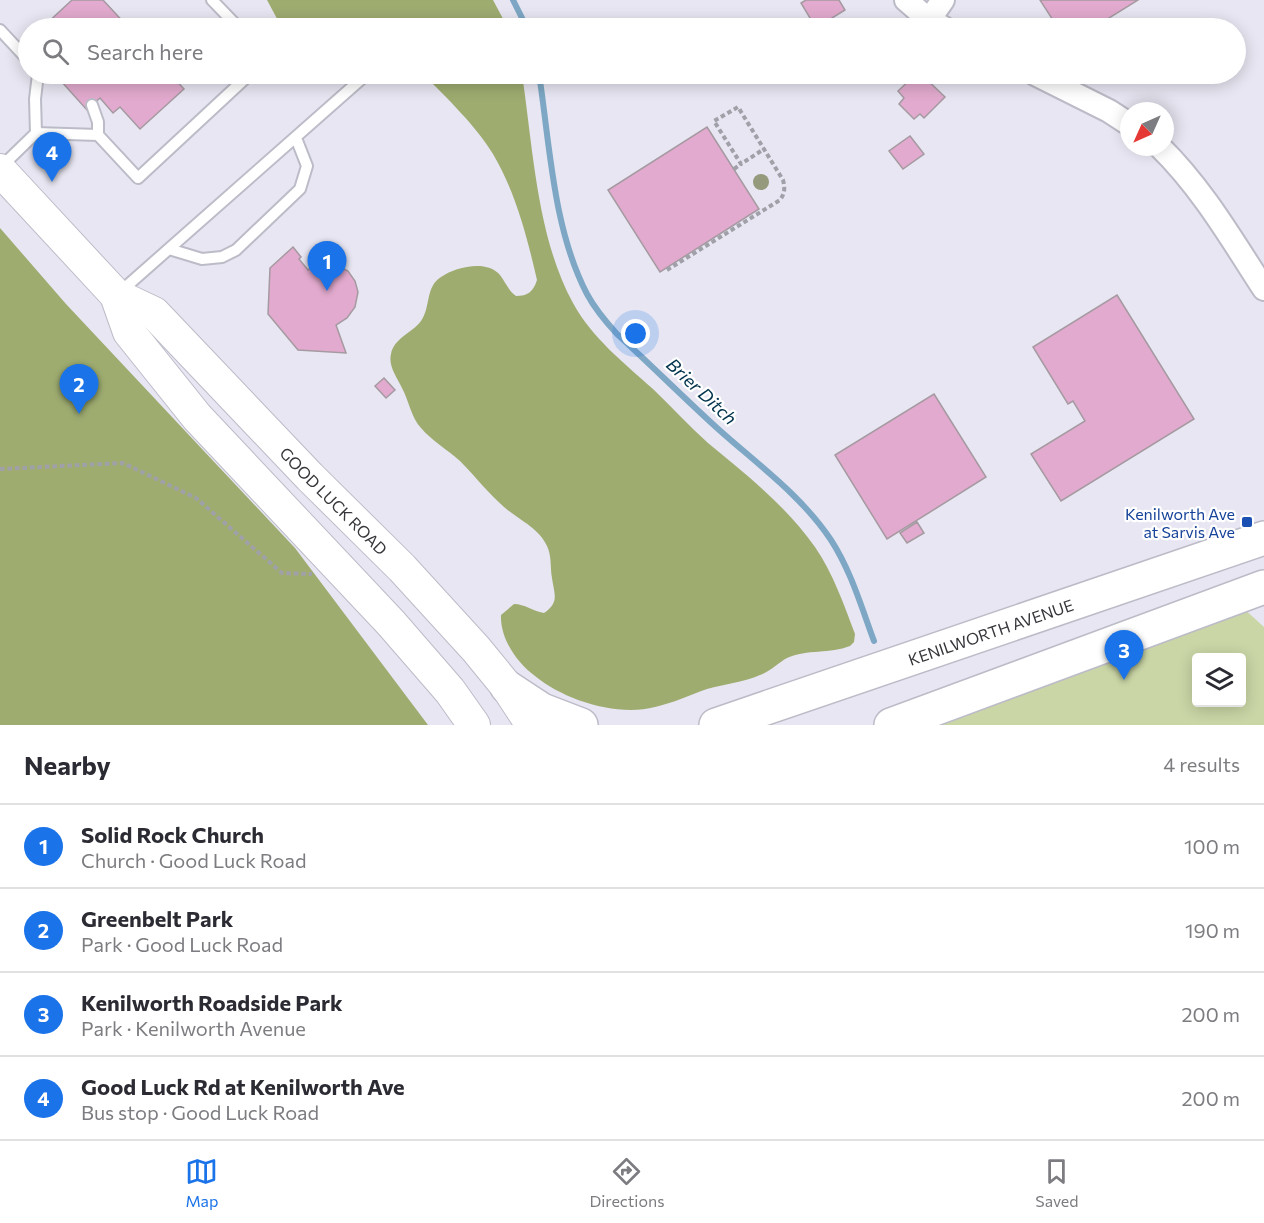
<!DOCTYPE html>
<html lang="en">
<head>
<meta charset="utf-8">
<style>
  body { margin:0; font-family:Commissioner,sans-serif; background:#f7f7f7; color:#2b2b33 }
  .controls { position:absolute; right:18px; bottom:18px; display:grid; overflow:hidden; border-radius:6px; box-shadow:0 3px 15px #0003 }
  .controls button { width:54px; height:54px; display:grid; place-items:center; padding:0; border:0; border-bottom:2px solid #e1e1e2; background:#fff; color:#2b2b33; font:30px sans-serif }
  .compass { position:absolute; left:1120px; top:102px; width:54px; height:54px; border-radius:50%; background:#fff; box-shadow:0 3px 15px #0003; rotate:225deg }
  .you { position:absolute; left:636px; top:334px; width:21px; height:21px; margin:-15px; border:4px solid #fff; border-radius:50%; background:#1a73e8; box-shadow:0 0 0 9px #1a73e833 }
  .badge { display:grid; place-items:center; width:39px; height:39px; border-radius:50%; background:#1a73e8; color:#fff; font-size:20px; font-weight:700 }
  .pin { position:absolute; translate:-50% -50px; filter:drop-shadow(0 2px 3px #0008) }
  .pin::after { content:''; position:absolute; top:32px; width:21px; height:18px; background:inherit; clip-path:polygon(0 0,100% 0,50% 100%) }
  .list { margin:0; padding:0; list-style:none }
  h2 { display:flex; justify-content:space-between; align-items:center; height:78px; margin:0; padding:0 24px; font-size:26px }
  h2 small { font-size:20px; font-weight:400; color:#7c7c81 }
  .list li { display:grid; grid-template-columns:39px 1fr auto; gap:18px; align-items:center; box-sizing:border-box; height:84px; padding:0 24px; border-top:2px solid #e1e1e2 }
  .list b { display:block; font-size:22px; white-space:nowrap }
  .list p { margin:0; font-size:20px; white-space:nowrap; color:#7c7c81 }
  .list em { font-size:20px; font-style:normal; color:#7c7c81 }
  .icon { flex:none; width:33px; height:33px; fill:none; stroke:currentColor; stroke-width:2; stroke-linecap:round; stroke-linejoin:round }
  .map { position:relative; flex:none; width:1264px; height:725px; overflow:hidden }
  .search { position:absolute; background:#fff; box-shadow:0 3px 15px #0003; left:18px; right:18px; top:18px; height:66px; display:flex; align-items:center; gap:15px; box-sizing:border-box; padding:0 21px; border-radius:33px; color:#7c7c81; font-size:22px }
  .sheet { height:414px; background:#fff }
  nav { display:flex; justify-content:space-around; align-items:center; box-sizing:border-box; height:84px; border-top:2px solid #e1e1e2; background:#fff; font-size:16px; color:#7c7c81 }
  nav a { display:grid; justify-items:center; gap:3px }
  nav .on { color:#1a73e8 }
  .map>svg:first-child { display:block }
</style>
</head>
<body>
<div class="map">
<svg width="1264" height="725" viewBox="0 0 1264 725">
  <rect width="100%" height="100%" fill="#e7e6f2"/>
  <path fill="#cad6a6" fill-rule="evenodd" d="M1242,607L1264,627V725H933ZM1196,658H1242V702H1196Z"/>
  <path fill="#9eac70" d="M267,0H493L508,28H282Z
    M423,74H522C533,147 537,238 573,303C592,338 624,363 653,389C672,407 689,426 708,443C747,475 786,506 815,547C833,573 844,605 855,634L854,642L850,646C830,654 807,649 787,658C778,663 771,671 760,675C744,682 725,684 707,689C690,695 673,703 655,707C617,717 564,700 535,676C516,662 500,638 501,615L514,604C525,604 532,611 544,613C560,602 554,594 552,578C550,567 552,557 547,546C539,528 519,520 504,507C488,493 475,476 460,461C448,450 432,441 421,428C411,417 409,401 402,388C397,377 388,366 391,354C394,338 412,333 421,321C431,307 425,287 441,277C455,267 487,259 500,275C506,283 508,290 516,296C528,296 533,292 537,280C527,237 516,193 493,154C477,127 445,96 423,74Z
    M0,228L66,304L295,548L428,725H0Z"/>
  <g fill="none" stroke-linecap="round" stroke-linejoin="round">
    <path stroke="#7da7c4" stroke-width="6" d="M513,0L527,28
      M539,74C550,145 553,229 587,294C595,309 606,322 617,334C651,365 683,397 717,428C757,464 801,495 831,540C851,571 861,606 874,641"/>
  </g>
  <path fill="#e2aace" stroke="#a59aa1" stroke-width="1.5" d="M72,0H103L129,28H48L45,25Z
    M806,0H839L845,10L816,28L801,3Z
    M1040,0H1138L1093,28H1058Z
    M69,74H170L184,89L140,129L120,107L113,113L100,98L87,110L61,81Z
    M916,74H921L945,97L924,118L920,114L914,119L899,104L904,98L898,91Z
    M707,127L759,209L660,272L608,190Z
    M910,136L924,154L903,169L889,151Z
    M293,247L301,257L299,259L308,270L314,265L322,263L334,264L348,271L355,281L358,292L355,307L347,318L336,325L346,353L298,350L268,314L270,268Z
    M1117,295L1194,419L1061,501L1031,454L1085,421L1073,401L1068,404L1033,347Z
    M384,378L395,390L386,398L375,386Z
    M934,394L986,477L887,539L835,455Z
    M917,522L924,533L907,543L900,533Z"/>
  <g fill="none" stroke-linecap="round" stroke-linejoin="round">
    <g stroke="#bcbcc8" stroke-width="14">
      <path id="lane" d="M212,0L239,28
        M0,30L28,60
        M62,74L66,76
        M92,105L98,122V135
        M36,133L98,135L138,178L250,74
        M1,167L36,133L35,99L38,74
        M169,249L202,259L222,257L236,250L300,189L307,166L296,138
        M120,292L367,74"/>
    </g>
    <g stroke="#bcbcc8" stroke-width="26">
      <path id="street" d="M906,0L929,20L944,28
        M929,20L943,0
        M1035,74L1109,111L1129,124
        M1160,147C1202,188 1232,240 1264,289"/>
    </g>
    <g stroke="#bcbcc8" stroke-width="34">
      <g id="secondary">
        <path d="M0,170L116,295L129,332L197,417L391,623L450,691L474,725"/>
        <path id="s1" d="M116,295L154,313L310,477L402,568L476,649L507,687L532,725"/>
      </g>
    </g>
    <g stroke="#bcbcc8" stroke-width="36">
      <g id="primary">
        <path d="M507,687L542,710L581,725"/>
        <path id="s2" d="M716,725L1264,538"/>
        <path d="M891,725L1264,587"/>
      </g>
    </g>
    <path stroke="#a0a0a9" stroke-width="4" stroke-dasharray="4.5 3" stroke-linecap="butt" d="M734,169L741,164
      M667,270L780,200C785,193 785,188 783,180L738,107L714,121L741,164L764,149
      M0,469L123,463L196,498L282,573L312,574"/>
    <use href="#lane" stroke="#fff" stroke-width="10"/>
    <use href="#street" stroke="#fff" stroke-width="22"/>
    <use href="#secondary" stroke="#fff" stroke-width="32"/>
    <use href="#primary" stroke="#fff" stroke-width="33"/>
  </g>
  <circle fill="#949a7b" cx="761" cy="182" r="8"/>
  <rect fill="#1a4fb4" stroke="#fff" stroke-width="2" x="1241" y="516" width="12" height="12" rx="3"/>
  <g text-anchor="middle" dominant-baseline="central" stroke-width="4.5" stroke-linejoin="round" paint-order="stroke">
    <g font-size="16" fill="#36363b" stroke="#fff">
      <text stroke="none"><textPath href="#s1" startOffset="302">GOOD LUCK ROAD</textPath></text>
      <text stroke="none"><textPath href="#s2" startOffset="290">KENILWORTH AVENUE</textPath></text>
    </g>
    <g font-size="16" fill="#164399" stroke="#fff" text-anchor="end">
      <text x="1235" y="513">Kenilworth Ave<tspan x="1235" dy="18">at Sarvis Ave</tspan></text>
    </g>
    <g font-size="18" font-style="italic" fill="#00334c" stroke="#fff">
      <text transform="translate(702 391) rotate(43)">Brier Ditch</text>
    </g>
  </g>
</svg>
<div class="controls">
<button><svg class="icon" aria-label="layers" viewBox="0 0 24 24"><path d="M12 4l9 5-9 5-9-5zM3 14l9 5 9-5"/></svg></button>
</div>
<svg class="compass" viewBox="-18 -18 36 36"><path d="M0-13l5 13h-10z" fill="#e53935"/><path d="M0 13l5-13h-10z" fill="#7c7c81"/></svg>
<div class="you"></div>
<div class="pin badge" style="left:327px;top:291px">1</div>
<div class="pin badge" style="left:79px;top:414px">2</div>
<div class="pin badge" style="left:1124px;top:680px">3</div>
<div class="pin badge" style="left:52px;top:182px">4</div>
<div class="search"><svg class="icon" aria-label="search" viewBox="0 0 24 24"><circle cx="10" cy="10" r="6"/><path d="M15 15l6 6"/></svg>Search here</div>
</div>
<section class="sheet">
<h2>Nearby<small>4 results</small></h2>
<ul class="list">
<li><span class="badge">1</span><div><b>Solid Rock Church</b><p>Church · Good Luck Road</p></div><em>100 m</em></li>
<li><span class="badge">2</span><div><b>Greenbelt Park</b><p>Park · Good Luck Road</p></div><em>190 m</em></li>
<li><span class="badge">3</span><div><b>Kenilworth Roadside Park</b><p>Park · Kenilworth Avenue</p></div><em>200 m</em></li>
<li><span class="badge">4</span><div><b>Good Luck Rd at Kenilworth Ave</b><p>Bus stop · Good Luck Road</p></div><em>200 m</em></li>
</ul>
</section>
<nav>
<a class="on"><svg class="icon" aria-label="map" viewBox="0 0 24 24"><path d="M3 6l6-2 6 2 6-2v14l-6 2-6-2-6 2zM9 4v14M15 6v14"/></svg>Map</a>
<a><svg class="icon" aria-label="directions" viewBox="0 0 24 24"><path d="M12 3l9 9-9 9-9-9zM9 14v-3h6M13 9l2 2-2 2"/></svg>Directions</a>
<a><svg class="icon" aria-label="saved" viewBox="0 0 24 24"><path d="M7 4h10v16l-5-4-5 4z"/></svg>Saved</a>
</nav>
</body>
</html>
